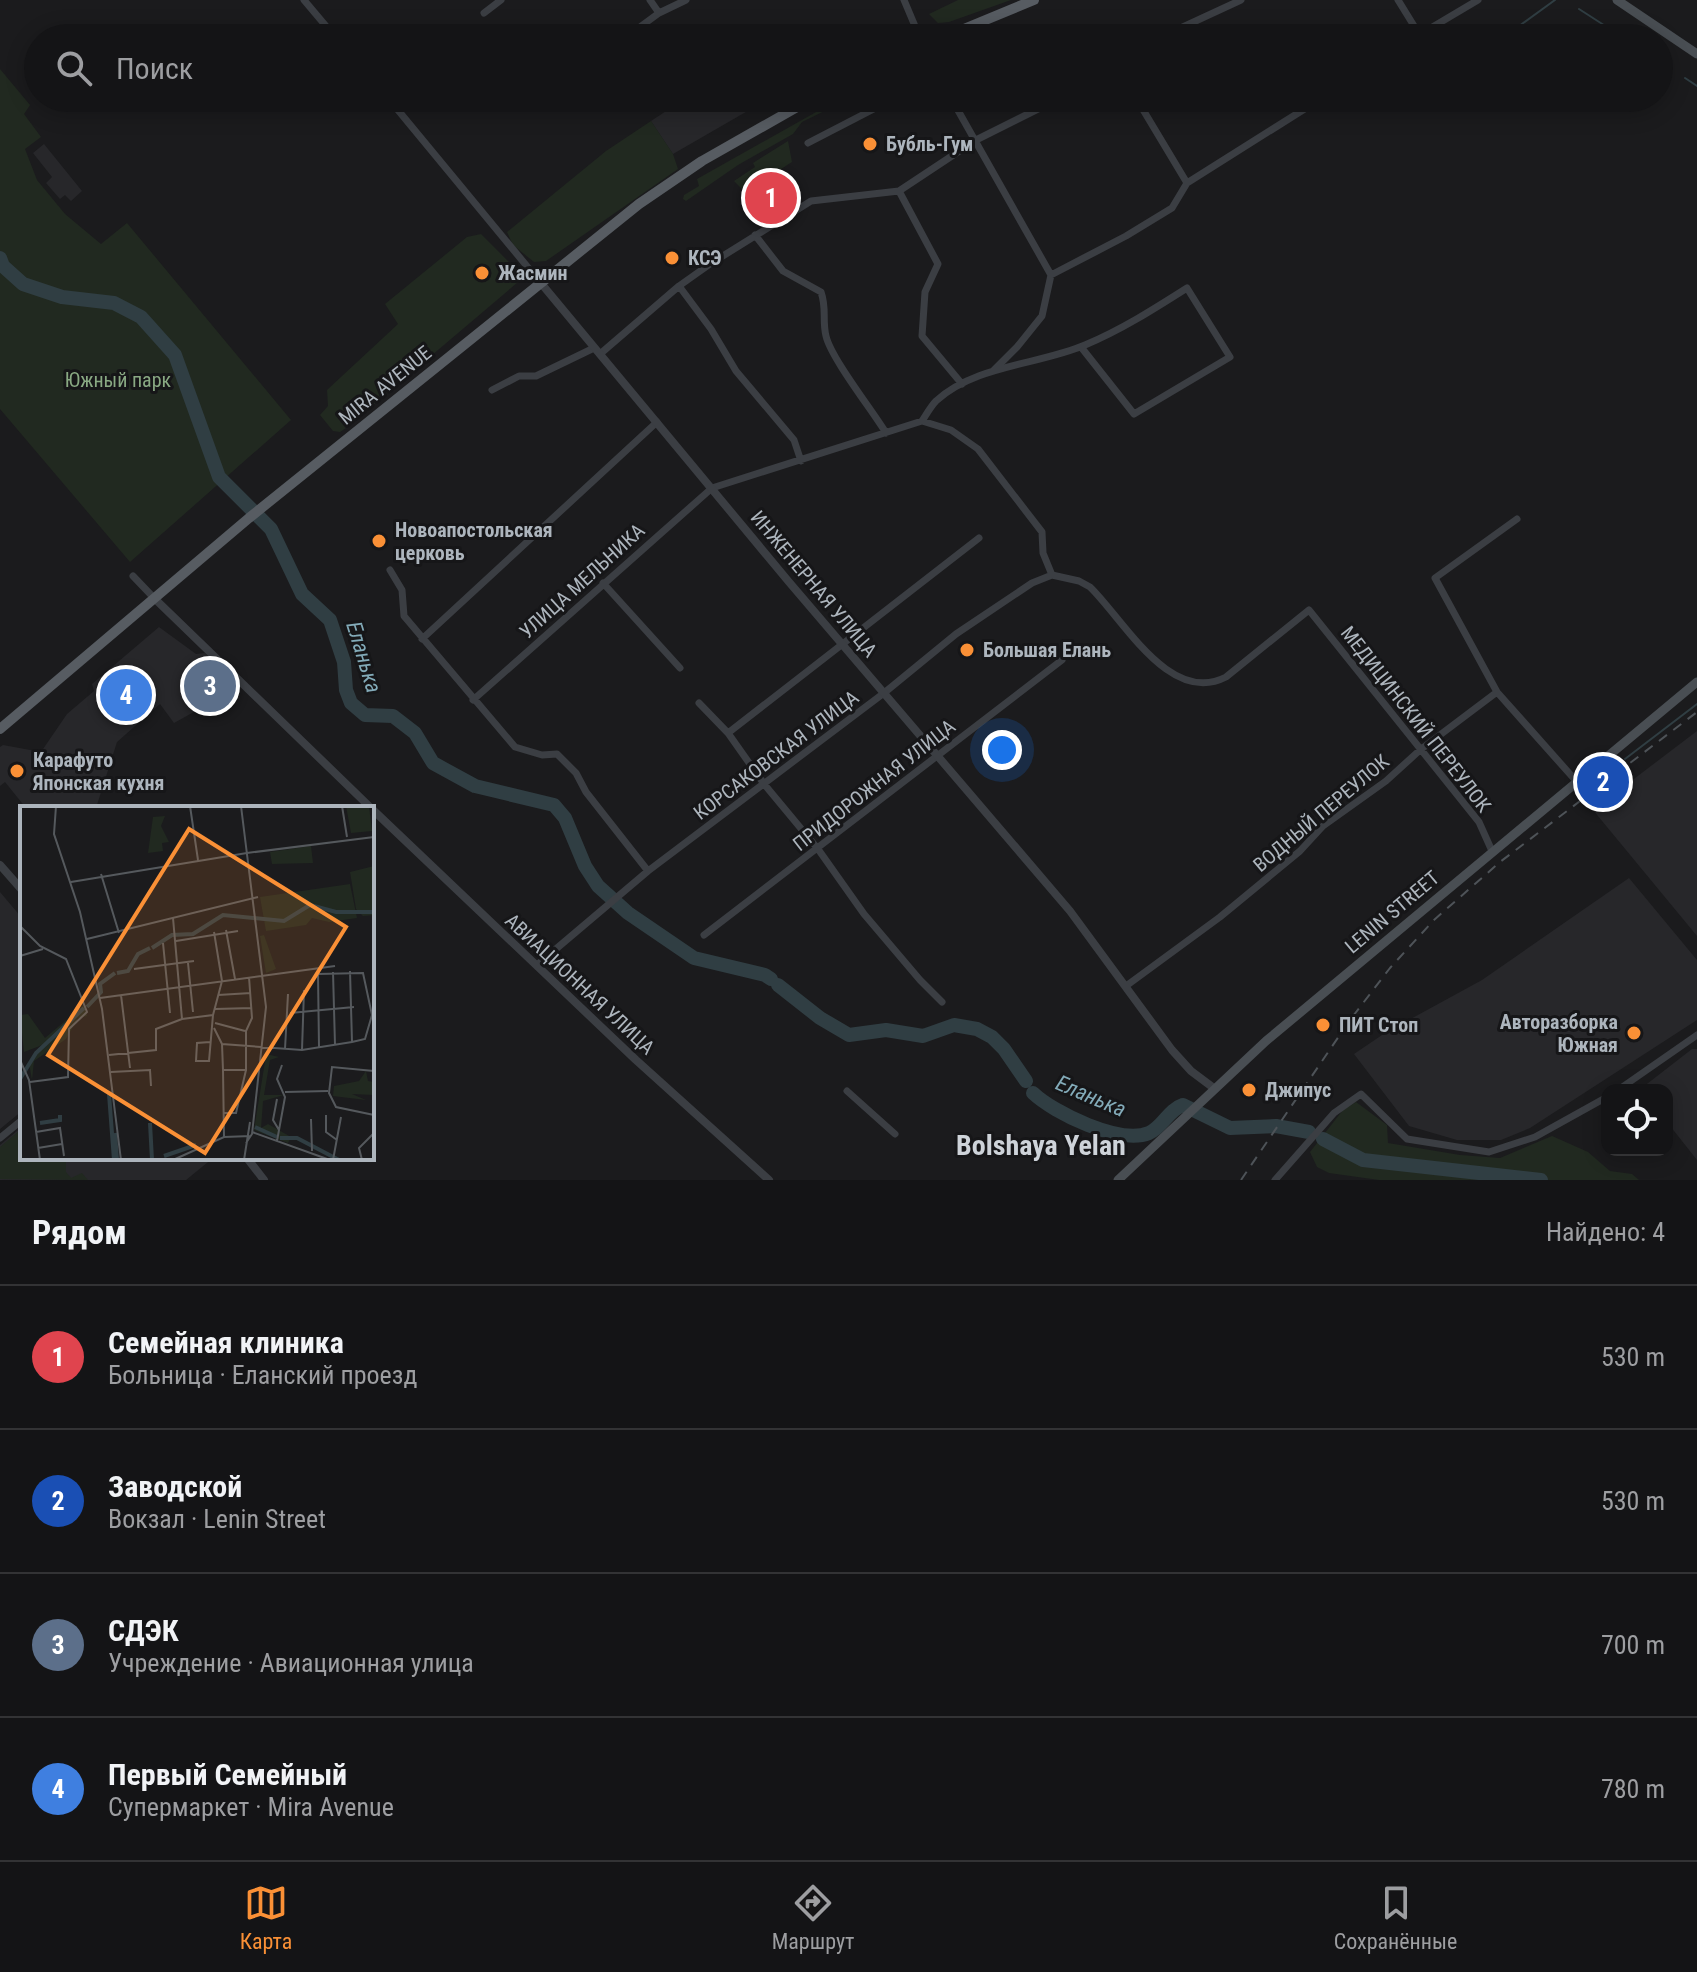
<!DOCTYPE html>
<html lang="ru">
<head>
<meta charset="utf-8">
<style>
  body { margin:0; font-family:"Roboto Condensed",sans-serif; background:#212123; color:#f1f3f6 }
  .controls { position:absolute; right:24px; bottom:24px; display:grid; overflow:hidden; border-radius:16px; box-shadow:0 4px 20px #0003 }
  .controls button { width:72px; height:72px; display:grid; place-items:center; padding:0; border:0; border-bottom:2px solid #333335; background:#141416; color:#f1f3f6; font:40px sans-serif }
  .you { position:absolute; left:1002px; top:750px; width:28px; height:28px; margin:-20px; border:6px solid #fff; border-radius:50%; background:#1a73e8; box-shadow:0 0 0 12px #1a73e833 }
  .badge { display:grid; place-items:center; width:52px; height:52px; border-radius:50%; background:#fa9036; color:#fff; font-size:26px; font-weight:700 }
  .pin { position:absolute; translate:-50% -50%; border:4px solid #fff; box-shadow:0 2px 8px #0006 }
  .list { margin:0; padding:0; list-style:none }
  h2 { display:flex; justify-content:space-between; align-items:center; height:104px; margin:0; padding:0 32px; font-size:34px }
  h2 small { font-size:26px; font-weight:400; color:#9d9ea1 }
  .list li { display:grid; grid-template-columns:52px 1fr auto; gap:24px; align-items:center; box-sizing:border-box; height:144px; padding:0 32px; border-top:2px solid #333335 }
  .list b { display:block; font-size:30px; white-space:nowrap }
  .list p { margin:0; font-size:26px; white-space:nowrap; color:#9d9ea1 }
  .list em { font-size:26px; font-style:normal; color:#9d9ea1 }
  .icon { flex:none; width:44px; height:44px; fill:none; stroke:currentColor; stroke-width:2; stroke-linecap:round; stroke-linejoin:round }
  .map { position:relative; flex:none; width:1697px; height:1180px; overflow:hidden }
  .search { position:absolute; background:#141416; box-shadow:0 4px 20px #0003; left:24px; right:24px; top:24px; height:88px; display:flex; align-items:center; gap:20px; box-sizing:border-box; padding:0 28px; border-radius:44px; color:#9d9ea1; font-size:30px }
  .sheet { height:680px; background:#141416 }
  nav { display:flex; justify-content:space-around; align-items:center; box-sizing:border-box; height:112px; border-top:2px solid #333335; background:#141416; font-size:22px; color:#9d9ea1 }
  nav a { display:grid; justify-items:center; gap:4px }
  nav .on { color:#fa9036 }
  .map>svg:first-child { display:block }
</style>
</head>
<body>
<div class="map">
<svg width="1697" height="1180" viewBox="0 0 1697 1180">
  <rect width="100%" height="100%" fill="#1b1b1d"/>
  <path fill="#27272a" d="M686,98H770L673,154L651,121Z
    M44,144L82,191L71,201L65,195L60,199L46,183L52,177L33,153Z
    M159,627L196,654L205,653L239,687L174,723L160,704L117,742L96,808H26L5,782L0,786V747L3,745L41,752L67,714L94,691L92,684Z
    M1697,731V936L1593,810Z
    M1629,878L1697,960V1020L1530,1128L1501,1140H1457L1409,1126L1354,1054L1385,1033L1482,980Z
    M0,892L22,918V1111L0,1129Z
    M1692,1049H1697V1160L1667,1122V1090H1644L1643,1087Z
    M22,1127V1158H213L186,1180H0V1145Z"/>
  <path fill="#212920" d="M958,0H1011L949,22L938,23L929,14Z
    M0,69L30,105L24,114L41,137L25,149L37,180L65,214L101,244L127,223L291,420L130,562L0,409Z
    M841,98H851L802,122L793,134L738,165L686,201L683,199L684,195L699,186L697,179Z
    M651,121L673,154L678,169L546,261L534,262L513,245L507,232L606,151Z
    M788,141L792,162L745,192L734,181L755,167L753,163Z
    M481,234L524,277L346,428L340,432L333,431L320,415L328,406L327,390L398,324L385,304L467,237Z
    M1356,1102L1387,1125L1388,1143L1460,1155L1500,1158L1552,1136L1588,1152L1610,1171L1632,1174L1639,1180H1379L1329,1173L1317,1167L1310,1152L1343,1110Z
    M20,1130L22,1131V1158H66V1172L71,1178L82,1173L88,1180L0,1179V1147Z"/>
  <g fill="none" stroke-linecap="round" stroke-linejoin="round">
    <path stroke="#303e43" stroke-width="2" d="M1579,9L1624,38
      M1499,34L1504,37L1555,0
      M1659,61L1668,66
      M1685,78L1697,86
      M1625,759L1697,704"/>
    <path stroke="#303e43" stroke-width="14" d="M0,258L3,266L23,284L62,297L114,303L141,317L175,355L219,477L271,529L302,594L330,620L344,662L346,690L351,703L365,715L393,716L415,733L433,763L475,786L554,805L565,818L585,866L598,886L628,913L694,958L765,975L771,979
      M778,985L820,1018L849,1035L886,1030L923,1036L954,1025L977,1029L992,1037L1004,1049L1026,1081
      M1033,1093C1054,1113 1120,1145 1149,1133C1163,1127 1168,1110 1183,1105L1230,1128L1276,1126L1309,1132
      M1323,1139L1363,1160L1541,1180"/>
    <path stroke="#3b3e43" stroke-width="7" d="M304,0L336,38
      M650,0L659,13
      M904,0L920,38
      M1398,0L1419,34
      M484,13L501,0
      M625,38L659,13L686,0
      M1159,38L1241,0
      M1414,38L1478,0
      M388,98L540,282
      M951,98L1051,275L1042,316L1017,347L994,370
      M808,143L895,98
      M1187,183L1322,98
      M899,191L938,264L925,292L922,336L962,384
      M755,235L783,271L821,292C827,309 822,320 826,336C831,358 872,410 886,433
      M1051,275L1126,236L1172,208L1187,183L1136,98
      M679,286L711,329L736,371L794,440L801,461
      M600,354L679,286L710,264L811,201L899,191L976,140L1060,98
      M492,390L519,376H536L594,348
      M922,421C926,415 931,406 936,401C975,365 1038,365 1085,345C1121,330 1154,309 1187,288L1230,357L1134,414L1081,347
      M1517,519L1435,578L1497,692L1577,782
      M390,570L402,590L404,616L515,747L542,755L557,754L576,773L586,792L648,871
      M133,576L154,598
      M603,583L680,668
      M422,639L657,422
      M473,700L712,488L922,421L951,430L978,449L1042,532L1043,553L1052,575
      M699,703L728,733L764,784L818,849L864,914L920,980L942,1002
      M728,733L979,538
      M704,935L1062,660
      M537,965L648,871L884,693L956,634L1032,583L1052,575L1079,581L1090,587C1124,620 1170,706 1226,677L1309,610L1479,822L1492,851
      M1126,986L1220,917L1300,851L1323,826L1386,781L1420,750L1497,692
      M1618,1090L1697,1035
      M847,1091L895,1134
      M0,1138L22,1120
      M1275,1180L1334,1113L1361,1094L1407,1139L1489,1152L1535,1137L1607,1097"/>
    <path stroke="#3b3e43" stroke-width="8" d="M540,282L789,582L1070,911L1172,1050L1191,1071L1215,1089
      M154,598L371,808
      M372,809L636,1060L769,1180
      M0,865L22,890
      M247,1158L264,1180"/>
    <path stroke="#494e53" stroke-width="9" d="M1617,0L1697,54
      M1118,1180L1266,1041L1697,682"/>
    <path stroke="#575c62" stroke-width="10" d="M942,38L1034,0
      M0,729L249,518L639,204L702,161L813,98"/>
    <path stroke="#4e5358" stroke-width="2" stroke-dasharray="10 8" stroke-linecap="butt" d="M1241,1180L1350,1020L1390,968L1434,920L1500,862L1697,712"/>
  </g>
  <g fill="#fa9036" stroke="#161618" stroke-width="3">
    <circle cx="870" cy="144" r="8"/>
    <circle cx="672" cy="258" r="8"/>
    <circle cx="482" cy="273" r="8"/>
    <circle cx="379" cy="541" r="8"/>
    <circle cx="967" cy="650" r="8"/>
    <circle cx="17" cy="771" r="8"/>
    <circle cx="1323" cy="1025" r="8"/>
    <circle cx="1634" cy="1033" r="8"/>
    <circle cx="1249" cy="1090" r="8"/>
  </g>
  <g text-anchor="middle" dominant-baseline="central" stroke-width="6" stroke-linejoin="round" paint-order="stroke">
    <g font-size="20" font-weight="bold" fill="#adb5bd" stroke="#161618" text-anchor="start">
      <text x="886" y="144">Бубль-Гум</text>
      <text x="688" y="258">КСЭ</text>
      <text x="498" y="273">Жасмин</text>
      <text x="395" y="530">Новоапостольская<tspan x="395" dy="23">церковь</tspan></text>
      <text x="983" y="650">Большая Елань</text>
      <text x="33" y="760">Карафуто<tspan x="33" dy="23">Японская кухня</tspan></text>
      <text x="1618" y="1022" text-anchor="end">Авторазборка<tspan x="1618" dy="23">Южная</tspan></text>
      <text x="1339" y="1025">ПИТ Стоп</text>
      <text x="1265" y="1090">Джипус</text>
    </g>
    <g font-size="20" fill="#89a983" stroke="#161618">
      <text x="118" y="380">Южный парк</text>
    </g>
    <g font-size="20" fill="#adb5bd" stroke="#161618">
      <text transform="translate(385 385) rotate(-39)">MIRA AVENUE</text>
      <text transform="translate(582 581) rotate(-42)">УЛИЦА МЕЛЬНИКА</text>
      <text transform="translate(814 584) rotate(50)">ИНЖЕНЕРНАЯ УЛИЦА</text>
      <text transform="translate(1416 719) rotate(52)">МЕДИЦИНСКИЙ ПЕРЕУЛОК</text>
      <text transform="translate(776 755) rotate(-37)">КОРСАКОВСКАЯ УЛИЦА</text>
      <text transform="translate(874 785) rotate(-38)">ПРИДОРОЖНАЯ УЛИЦА</text>
      <text transform="translate(1321 813) rotate(-40)">ВОДНЫЙ ПЕРЕУЛОК</text>
      <text transform="translate(1392 912) rotate(-40)">LENIN STREET</text>
      <text transform="translate(580 984) rotate(43)">АВИАЦИОННАЯ УЛИЦА</text>
    </g>
    <g font-size="22" font-style="italic" fill="#83abb9" stroke="#161618">
      <text transform="translate(364 657) rotate(73)">Еланька</text>
      <text transform="translate(1091 1096) rotate(23)">Еланька</text>
    </g>
    <g font-size="28" font-weight="bold" fill="#ced3d9" stroke="#161618">
      <text x="1041" y="1145">Bolshaya Yelan</text>
    </g>
  </g>
  <g transform="translate(20 806)">
    <rect width="354" height="354" fill="#1b1b1d"/>
    <path d="M326,0H349L352,25L331,27ZM145,10L141,20L149,36L142,37L143,45L128,47L133,11ZM291,40L293,57L252,58L250,46ZM354,60V109L343,110L336,103L330,66ZM330,78L337,112L309,116L292,112L286,119L246,125L240,91ZM244,129L256,163L246,167L240,130ZM64,199L67,210L58,212L46,233L14,255L12,274L9,257L25,238L4,246L0,209L8,208L25,232ZM247,243L246,248L259,251L250,254L244,289H264L243,295L241,322L248,318L271,331L268,337L234,324ZM346,265L348,275L354,276V289L332,288L346,294L313,290L314,280L339,275Z" fill="#212920"/>
    <path fill="none" stroke="#303e43" stroke-width="4" d="M132,142L152,129L173,128L203,109L264,115L290,99L316,106H354M97,167L108,165L118,148L130,142M67,201L81,186L80,178L95,167M0,273L16,247L64,202M89,288L94,354M20,317L40,314V309M130,317L132,354M235,321L257,331M95,327L97,354M260,332H277L319,354M144,350L176,339"/>
    <path fill="none" stroke="#55595d" stroke-width="2" d="M36,0L34,28L60,106L82,203L101,354M170,0L178,54M221,0L246,201L232,328L226,337M322,0L327,31M227,47L354,31M81,68L99,127M51,76L227,47M0,120L20,140L46,153L67,206L49,223L48,271L10,276M206,124L215,173M67,133L238,91M156,135L218,125M143,137L150,207M0,150L23,143M168,157L173,206M114,163L174,155M330,165L332,236M313,166L315,239M101,189L110,262M198,189L231,187M80,192L315,160M195,203L232,202M270,207L334,201M162,213L193,209L202,175L194,126M195,217L225,225M194,222L202,238L282,244L332,236L345,233L352,209L343,167L298,168L299,241M190,236L177,237L176,255H189L193,209M202,238L203,264H226V225L232,212L229,171M265,243L268,188M282,244L284,184M89,249L136,244V223L162,213L153,112M0,254L9,274L20,354M203,264L204,331M354,265L312,261L309,287L316,301L354,309M91,266L130,264L131,280M265,286L308,285M257,293L253,314L259,324M203,307H216L226,264M306,309V326L317,334M291,313L292,345M16,326L40,322L44,350M232,326L310,354M257,335L265,291L257,273L262,259M18,342L42,338M153,354L204,331L231,330M224,354L230,316M313,354L321,311M342,354L339,342L354,327"/>
    <path fill="#fa9036" fill-opacity="0.15" stroke="#fa9036" stroke-width="4" d="M169,23L326,121L185,347L28,249Z"/>
    <rect width="354" height="354" fill="none" stroke="#adb5bd" stroke-width="4"/>
  </g>
</svg>
<div class="controls">
<button><svg class="icon" aria-label="locate" viewBox="0 0 24 24"><circle cx="12" cy="12" r="6"/><path d="M12 2v4M12 18v4M2 12h4M18 12h4"/></svg></button>
</div>
<div class="you"></div>
<div class="pin badge" style="left:771px;top:198px;background:#e0444e">1</div>
<div class="pin badge" style="left:1603px;top:782px;background:#1a4fb4">2</div>
<div class="pin badge" style="left:210px;top:686px;background:#5c6f8a">3</div>
<div class="pin badge" style="left:126px;top:695px;background:#3f7fe0">4</div>
<div class="search"><svg class="icon" aria-label="search" viewBox="0 0 24 24"><circle cx="10" cy="10" r="6"/><path d="M15 15l6 6"/></svg>Поиск</div>
</div>
<section class="sheet">
<h2>Рядом<small>Найдено: 4</small></h2>
<ul class="list">
<li><span class="badge" style="background:#e0444e">1</span><div><b>Семейная клиника</b><p>Больница · Еланский проезд</p></div><em>530 m</em></li>
<li><span class="badge" style="background:#1a4fb4">2</span><div><b>Заводской</b><p>Вокзал · Lenin Street</p></div><em>530 m</em></li>
<li><span class="badge" style="background:#5c6f8a">3</span><div><b>СДЭК</b><p>Учреждение · Авиационная улица</p></div><em>700 m</em></li>
<li><span class="badge" style="background:#3f7fe0">4</span><div><b>Первый Семейный</b><p>Супермаркет · Mira Avenue</p></div><em>780 m</em></li>
</ul>
</section>
<nav>
<a class="on"><svg class="icon" aria-label="map" viewBox="0 0 24 24"><path d="M3 6l6-2 6 2 6-2v14l-6 2-6-2-6 2zM9 4v14M15 6v14"/></svg>Карта</a>
<a><svg class="icon" aria-label="directions" viewBox="0 0 24 24"><path d="M12 3l9 9-9 9-9-9zM9 14v-3h6M13 9l2 2-2 2"/></svg>Маршрут</a>
<a><svg class="icon" aria-label="saved" viewBox="0 0 24 24"><path d="M7 4h10v16l-5-4-5 4z"/></svg>Сохранённые</a>
</nav>
</body>
</html>
